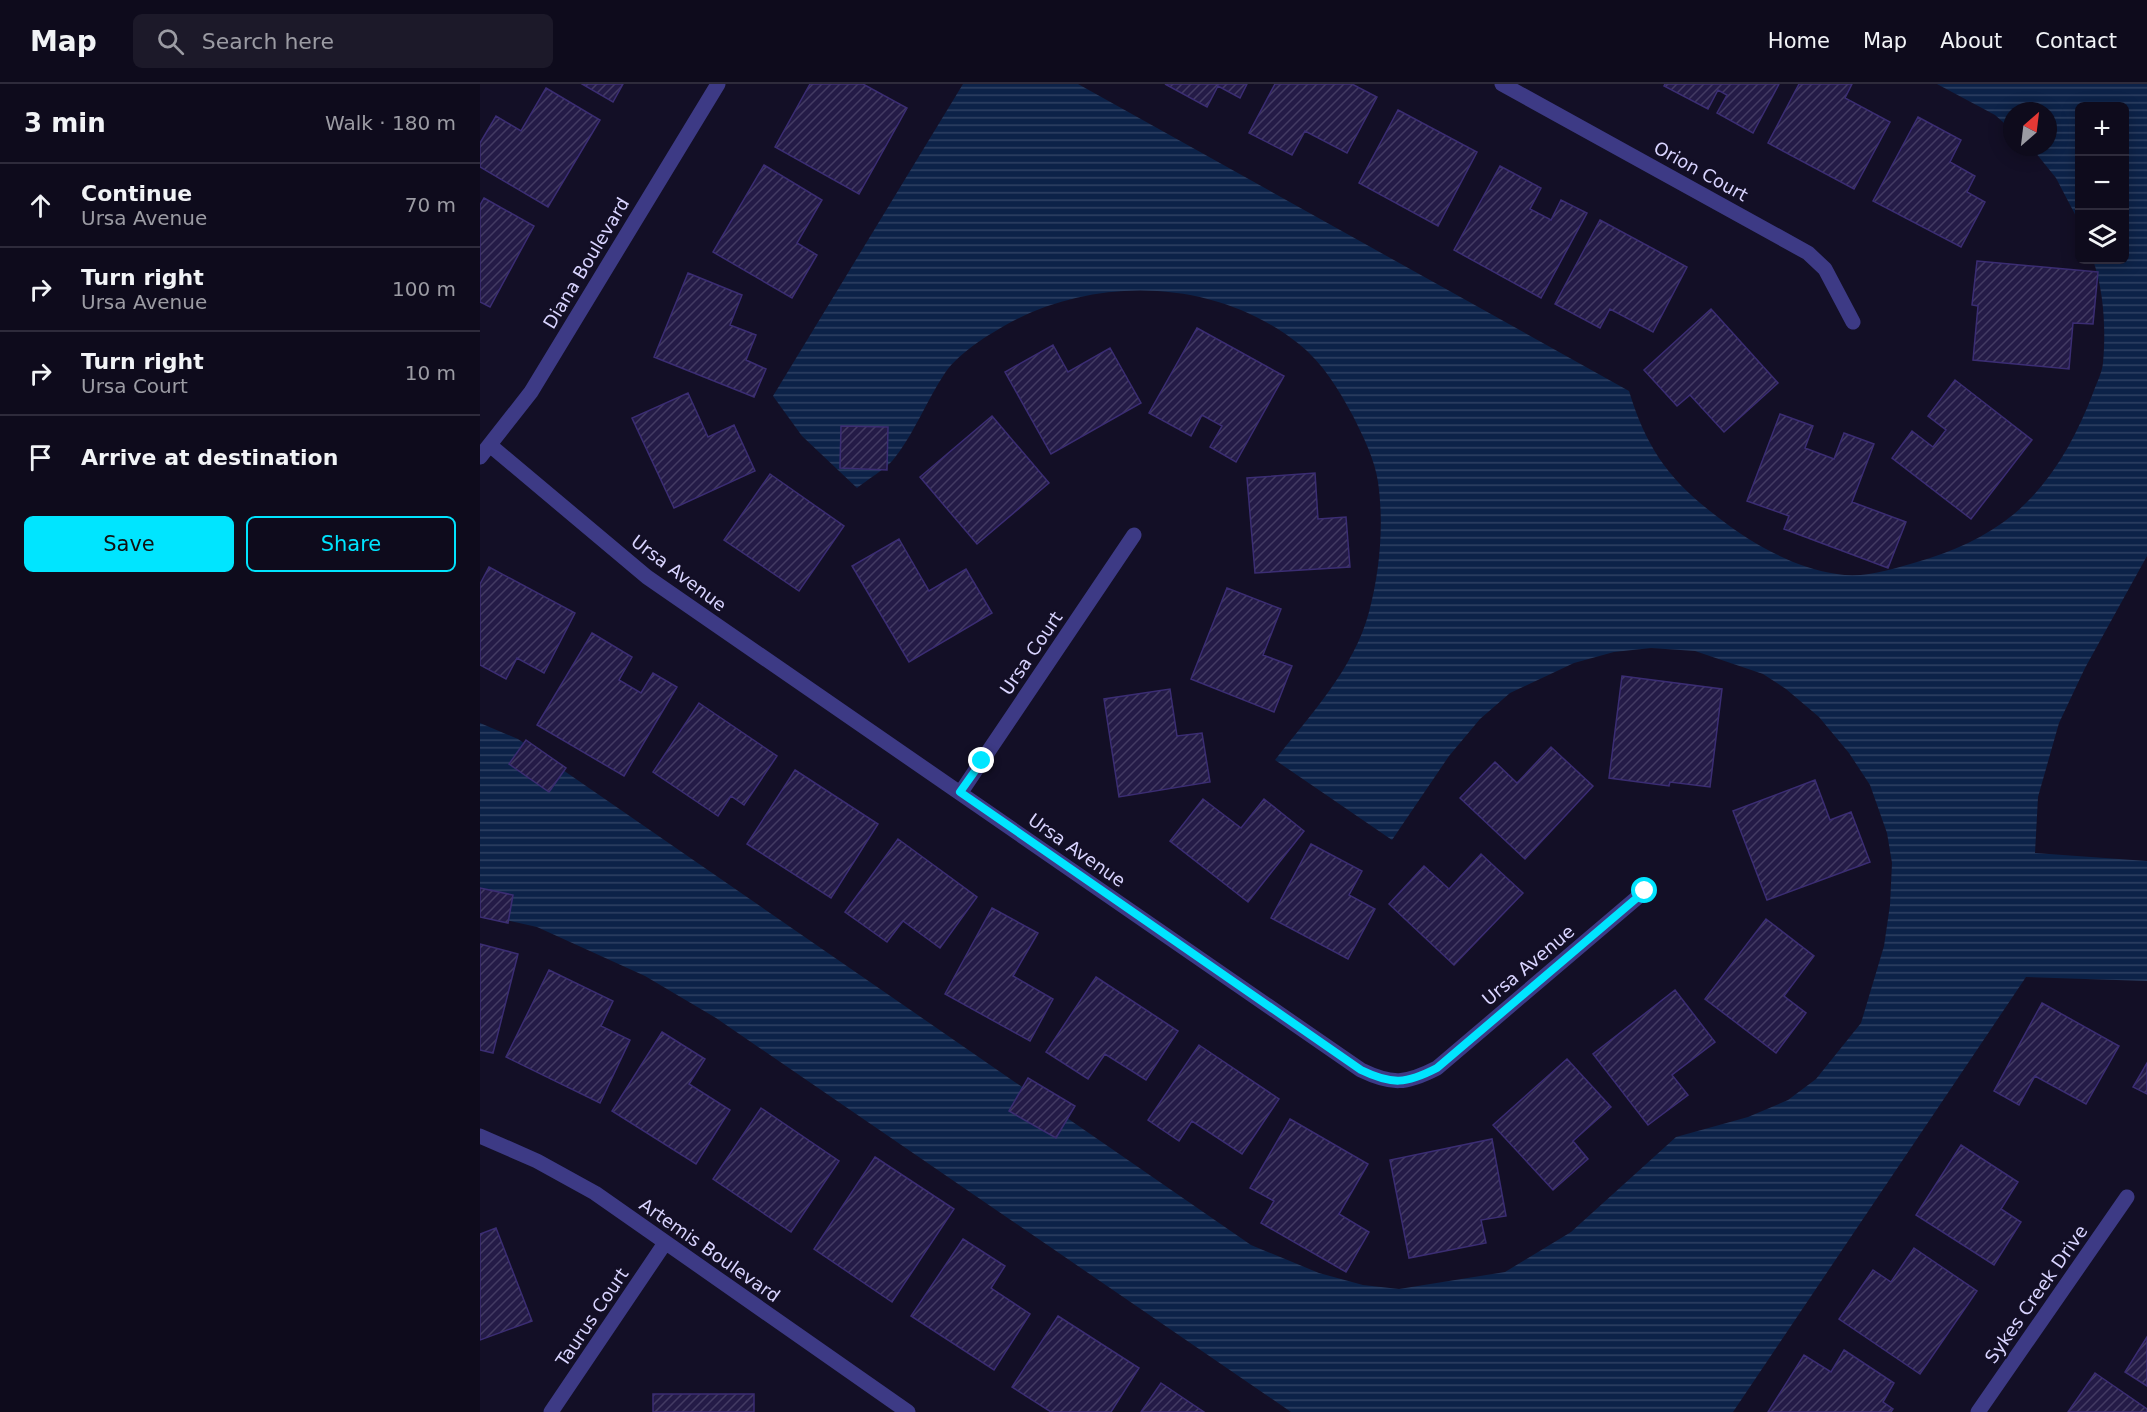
<!DOCTYPE html>
<html lang="en">
<head>
<meta charset="utf-8">
<style>
  body { margin:0; font-family:"DejaVu Sans",sans-serif; background:#1c1929; color:#f1f3f6 }
  .controls { position:absolute; right:18px; top:18px; display:grid; overflow:hidden; border-radius:9px; box-shadow:0 3px 15px #0003 }
  .controls button { width:54px; height:54px; display:grid; place-items:center; padding:0; border:0; border-bottom:2px solid #2e2b3b; background:#0e0b1c; color:#f1f3f6; font:30px sans-serif }
  .compass { position:absolute; left:1523px; top:18px; width:54px; height:54px; border-radius:50%; background:#0e0b1c; box-shadow:0 3px 15px #0003; rotate:28deg }
  .stop { position:absolute; width:18px; height:18px; margin:-14px; border:4px solid #00e5ff; border-radius:50%; background:#fff }
  .stop.end { background:#00e5ff; border-color:#fff; box-shadow:0 2px 6px #0008 }
  .list { margin:0; padding:0; list-style:none }
  h2 { display:flex; justify-content:space-between; align-items:center; height:78px; margin:0; padding:0 24px; font-size:26px }
  h2 small { font-size:20px; font-weight:400; color:#9b9ba3 }
  .list li { display:grid; grid-template-columns:39px 1fr auto; gap:18px; align-items:center; box-sizing:border-box; height:84px; padding:0 24px; border-top:2px solid #2e2b3b }
  .list b { display:block; font-size:22px; white-space:nowrap }
  .list p { margin:0; font-size:20px; white-space:nowrap; color:#9b9ba3 }
  .list em { font-size:20px; font-style:normal; color:#9b9ba3 }
  .actions { display:flex; gap:12px; padding:18px 24px }
  .actions a { flex:1; padding:14px 0; border:2px solid #00e5ff; border-radius:9px; text-align:center; font-size:21px; color:#00e5ff }
  .actions .main { background:#00e5ff; color:#111 }
  .icon { flex:none; width:33px; height:33px; fill:none; stroke:currentColor; stroke-width:2; stroke-linecap:round; stroke-linejoin:round }
  .map { position:relative; flex:none; width:1667px; height:1328px; overflow:hidden }
  header { display:flex; align-items:center; gap:36px; box-sizing:border-box; height:84px; padding:0 30px; background:#0e0b1c; border-bottom:2px solid #2e2b3b }
  header strong { font-size:28px }
  nav { display:flex; gap:33px; margin-inline-start:auto; font-size:21px }
  .search { width:420px; height:54px; background:#1c1929; display:flex; align-items:center; gap:15px; box-sizing:border-box; padding:0 21px; border-radius:9px; color:#9b9ba3; font-size:22px }
  main { display:flex }
  aside { flex:1; background:#0e0b1c }
  .map>svg:first-child { display:block }
</style>
</head>
<body>
<header>
<strong>Map</strong>
<div class="search"><svg class="icon" aria-label="search" viewBox="0 0 24 24"><circle cx="10" cy="10" r="6"/><path d="M15 15l6 6"/></svg>Search here</div>
<nav><a>Home</a><a>Map</a><a>About</a><a>Contact</a></nav>
</header>
<main>
<aside>
<h2>3 min<small>Walk · 180 m</small></h2>
<ul class="list">
<li><svg class="icon" aria-label="ahead" viewBox="0 0 24 24"><path d="M12 20V5M6 11l6-6 6 6"/></svg><div><b>Continue</b><p>Ursa Avenue</p></div><em>70 m</em></li>
<li><svg class="icon" aria-label="right" viewBox="0 0 24 24"><path d="M7 20v-9h11M14 6l5 5-5 5"/></svg><div><b>Turn right</b><p>Ursa Avenue</p></div><em>100 m</em></li>
<li><svg class="icon" aria-label="right" viewBox="0 0 24 24"><path d="M7 20v-9h11M14 6l5 5-5 5"/></svg><div><b>Turn right</b><p>Ursa Court</p></div><em>10 m</em></li>
<li><svg class="icon" aria-label="arrive" viewBox="0 0 24 24"><path d="M6 21V4h12l-3 4 3 4H6"/></svg><div><b>Arrive at destination</b></div></li>
</ul>
<div class="actions"><a class="main">Save</a><a>Share</a></div>
</aside>
<div class="map">
<svg width="1667" height="1328" viewBox="0 0 1667 1328">
  <defs>
    <pattern id="water-rules" width="6" height="5" patternUnits="userSpaceOnUse" patternTransform="scale(1.5)"><rect width="6" height="5" fill="#0c2248"/><path d="M0 2.5h6" fill="none" stroke="#2f4163"/></pattern>
    <pattern id="building-hatch" width="6" height="6" patternUnits="userSpaceOnUse" patternTransform="scale(1.5)"><rect width="6" height="6" fill="#241b47"/><path d="M-1 1l2-2M0 6l6-6M5 7l2-2" fill="none" stroke="#433b63"/></pattern>
  </defs>
  <rect width="100%" height="100%" fill="#130f26"/>
  <path fill="url(#water-rules)" d="M483,0H598L1149,307C1167,366 1190,397 1239,434C1272,460 1315,484 1357,490C1384,495 1412,485 1437,478C1472,468 1506,453 1534,430C1571,399 1596,354 1613,309C1616,300 1622,289 1623,279C1626,246 1624,207 1613,176H1644V22H1600L1599,138L1576,94L1551,63H1568V27H1532V46L1515,31L1457,0H1667V472L1605,584L1579,639L1558,713L1555,769L1667,777V897L1546,893L1253,1328H811L236,934L165,892L57,843L0,830V639L38,655L771,1161L839,1189L883,1201L919,1205L1025,1188L1091,1148L1196,1053L1268,1033L1308,1016L1336,995L1381,939L1404,862L1410,821L1412,779L1407,749L1390,701L1369,669L1339,633L1306,605L1283,590L1215,567L1171,564L1134,568L1094,579L1030,609L1000,635L969,672L912,756L795,676C830,631 874,585 889,528C900,487 904,440 898,398C895,376 883,352 873,332C859,306 842,278 819,260C740,197 626,191 537,235C514,247 480,267 465,289C447,316 433,352 413,376C403,387 388,395 377,404L322,352L293,312Z"/>
  <path fill="url(#building-hatch)" stroke="#3b2d73" stroke-width="1.5" d="M102,0H143L133,18Z
    M330,0H383L427,24L379,110L295,63Z
    M685,0H767L760,14L738,2L727,23Z
    M795,0H872L897,13L867,69L825,47L812,71L769,49Z
    M1185,0H1299L1273,49L1237,29L1247,11L1238,6L1228,25L1184,2Z
    M1319,0H1372L1365,14L1410,38L1374,105L1288,59Z
    M66,4L120,36L68,123L0,83V59L16,32L41,47Z
    M918,26L997,68L958,142L879,99Z
    M1438,33L1481,56L1470,78L1495,92L1487,108L1505,118L1481,163L1393,117Z
    M284,81L342,116L317,159L337,171L312,214L233,168Z
    M1020,82L1061,104L1050,125L1071,136L1081,116L1107,129L1061,214L974,166Z
    M4,114L54,142L10,223L0,218V121Z
    M1120,136L1207,183L1173,248L1130,225L1120,244L1075,220Z
    M1497,177L1618,188L1613,240L1593,239L1589,285L1493,276L1498,222L1492,221Z
    M208,189L262,211L250,241L276,251L266,276L286,285L274,313L174,273Z
    M1231,225L1298,299L1244,348L1210,311L1197,322L1164,286Z
    M717,244L804,292L756,378L730,363L742,342L722,331L711,352L669,329Z
    M573,261L588,288L630,264L661,319L571,370L525,288Z
    M1475,296L1552,356L1491,435L1412,374L1432,347L1453,363L1466,346L1448,332Z
    M208,309L228,353L254,341L275,387L194,424L152,334Z
    M1300,330L1333,342L1325,364L1354,375L1364,349L1394,360L1372,418L1426,438L1408,484L1304,445L1309,432L1267,417Z
    M512,332L569,399L497,460L440,393Z
    M361,342L408,343L407,386L360,384Z
    M835,389L838,435L866,433L870,483L775,489L767,394Z
    M290,390L364,442L319,507L244,456Z
    M419,455L449,507L486,485L512,529L429,578L372,482Z
    M9,483L95,529L64,589L37,574L26,595L0,581V500Z
    M747,504L801,525L783,571L812,582L794,628L711,595Z
    M112,549L152,573L139,596L161,609L173,589L197,603L144,692L57,641Z
    M1142,592L1242,605L1230,703L1190,698L1189,702L1129,694Z
    M690,605L697,652L722,649L730,698L639,713L624,615Z
    M219,619L297,672L264,721L251,712L238,732L173,688Z
    M46,656L86,684L69,708L29,680Z
    M1071,663L1113,702L1045,775L980,714L1015,678L1037,699Z
    M315,686L398,740L351,814L267,760Z
    M1335,696L1350,736L1371,728L1390,778L1287,816L1253,727Z
    M723,715L761,744L784,715L824,747L768,818L690,757Z
    M418,755L497,813L460,864L423,837L407,858L365,828Z
    M831,760L882,787L869,811L895,825L868,875L791,834Z
    M1001,770L1043,809L974,881L909,820L944,782L969,805Z
    M0,804L33,811L28,839L0,833Z
    M512,824L558,849L533,892L573,915L550,957L465,910Z
    M1286,835L1334,872L1304,912L1326,929L1296,969L1225,915Z
    M0,860L38,870L13,969L0,966Z
    M69,886L133,917L121,942L150,956L120,1019L26,973Z
    M616,893L698,947L666,996L625,970L608,995L566,968Z
    M1195,906L1235,958L1192,991L1208,1011L1168,1041L1113,970Z
    M1562,919L1639,962L1606,1020L1555,992L1539,1021L1514,1007Z
    M182,948L225,975L209,1000L250,1026L216,1080L132,1027Z
    M719,961L799,1015L762,1070L712,1037L699,1057L668,1036Z
    M1087,975L1131,1023L1093,1057L1108,1075L1073,1106L1013,1041Z
    M1667,979V1010L1653,1003Z
    M548,994L595,1022L576,1054L529,1027Z
    M281,1024L359,1077L311,1148L233,1095Z
    M810,1035L888,1080L859,1130L889,1148L866,1188L781,1139L794,1117L770,1104Z
    M1012,1055L1026,1132L1001,1136L1006,1159L929,1174L910,1076Z
    M1481,1061L1538,1098L1521,1125L1541,1138L1514,1181L1436,1131Z
    M395,1073L474,1125L412,1218L334,1165Z
    M16,1144L52,1237L0,1256V1150Z
    M483,1155L525,1182L511,1204L550,1230L514,1286L431,1232Z
    M1434,1164L1497,1207L1440,1290L1359,1235L1393,1186L1411,1198Z
    M578,1232L659,1284L631,1328H571L532,1303Z
    M1667,1253V1302L1645,1288Z
    M1364,1266L1414,1299L1403,1318L1413,1325L1411,1328H1288L1324,1271L1351,1288Z
    M1615,1289L1667,1325V1328H1588Z
    M681,1299L724,1328H661Z
    M173,1310H274V1328H173Z"/>
  <g fill="none" stroke-linecap="round" stroke-linejoin="round">
    <path stroke="#3d3a85" stroke-width="15" d="M1022,0L1328,169L1345,185L1373,238
      M11,362L167,493L881,986C912,1001 926,1000 957,984L1165,807
      M0,373L51,308L238,0
      M481,708L654,451
      M0,1052L57,1077L115,1109L428,1328
      M71,1328L185,1159
      M1498,1328L1647,1113"/>
  </g>
  <g fill="none" stroke-linecap="round" stroke-linejoin="round">
    <path stroke="#00e5ff" stroke-width="8" d="M502,677L480,708L881,986C912,1001 926,1000 957,984L1165,807"/>
  </g>
  <g text-anchor="middle" dominant-baseline="central" stroke-width="5" stroke-linejoin="round" paint-order="stroke">
    <g font-size="18" fill="#d9d4ff" stroke="#130f26">
      <text transform="translate(1221 87) rotate(29)">Orion Court</text>
      <text transform="translate(106 179) rotate(-59)">Diana Boulevard</text>
      <text transform="translate(199 489) rotate(37)">Ursa Avenue</text>
      <text transform="translate(551 569) rotate(-56)">Ursa Court</text>
      <text transform="translate(597 766) rotate(35)">Ursa Avenue</text>
      <text transform="translate(1048 881) rotate(-40)">Ursa Avenue</text>
      <text transform="translate(230 1166) rotate(35)">Artemis Boulevard</text>
      <text transform="translate(1556 1210) rotate(-55)">Sykes Creek Drive</text>
      <text transform="translate(112 1233) rotate(-56)">Taurus Court</text>
    </g>
  </g>
</svg>
<div class="controls">
<button>+</button>
<button>−</button>
<button><svg class="icon" aria-label="layers" viewBox="0 0 24 24"><path d="M12 4l9 5-9 5-9-5zM3 14l9 5 9-5"/></svg></button>
</div>
<svg class="compass" viewBox="-18 -18 36 36"><path d="M0-13l5 13h-10z" fill="#e53935"/><path d="M0 13l5-13h-10z" fill="#9b9ba3"/></svg>
<div class="stop" style="left:1165px;top:807px"></div>
<div class="stop end" style="left:502px;top:677px"></div>
</div>
</main>
</body>
</html>
